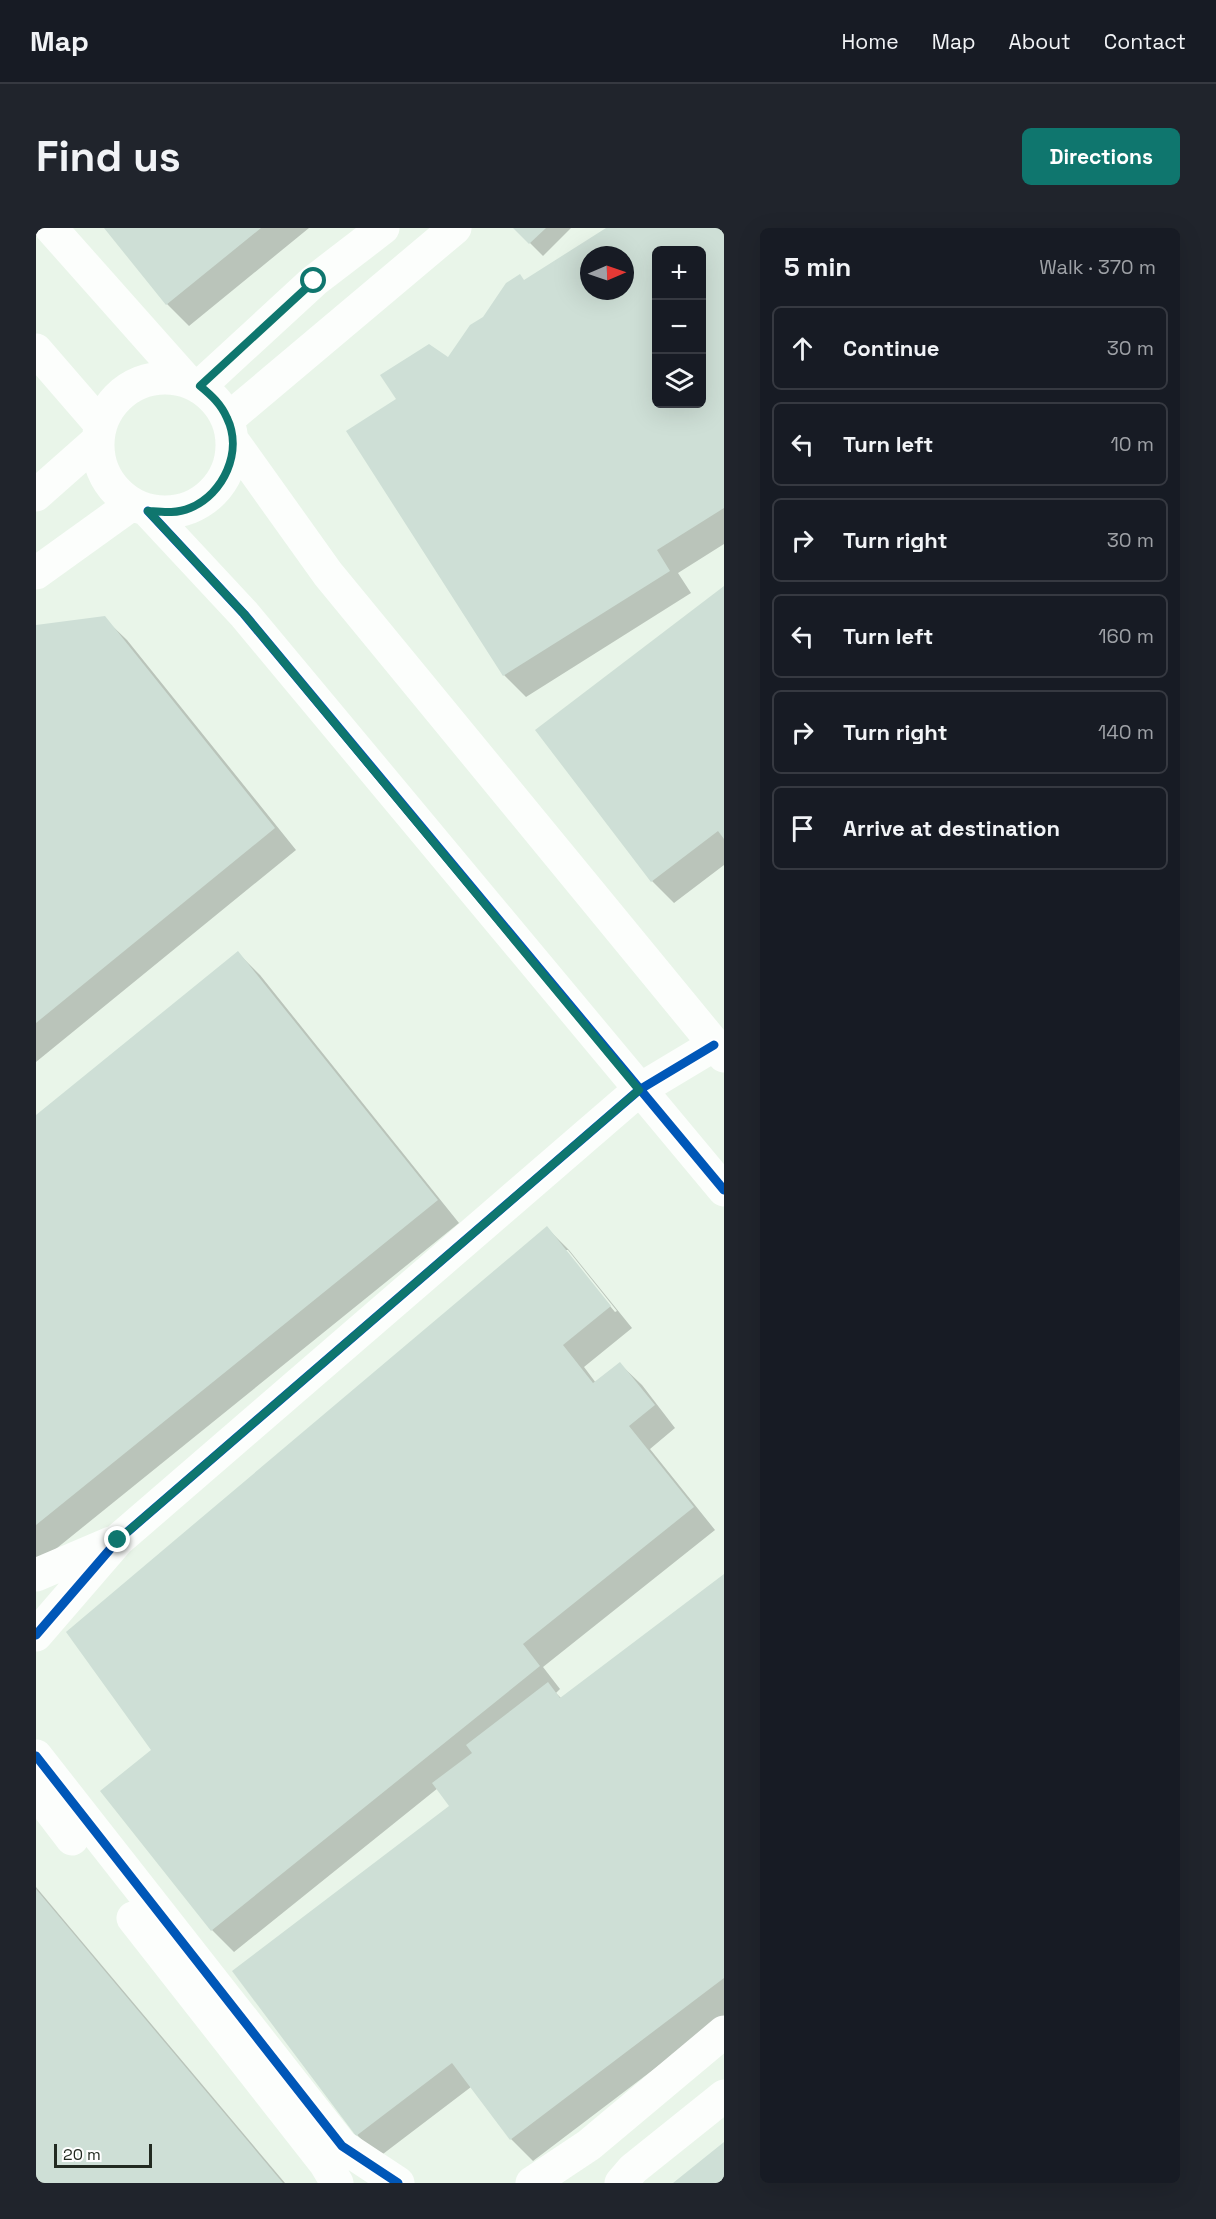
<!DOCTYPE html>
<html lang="en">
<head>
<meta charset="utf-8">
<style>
  body { margin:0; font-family:"Space Grotesk",sans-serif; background:#20242c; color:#f1f3f6 }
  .controls { position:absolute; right:18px; top:18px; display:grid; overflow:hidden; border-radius:9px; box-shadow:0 6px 24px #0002 }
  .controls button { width:54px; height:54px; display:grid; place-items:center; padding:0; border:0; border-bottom:2px solid #363941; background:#171b24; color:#f1f3f6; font:30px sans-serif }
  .compass { position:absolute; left:544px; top:18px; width:54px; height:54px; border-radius:50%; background:#171b24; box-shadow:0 6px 24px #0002; rotate:88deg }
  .scale { position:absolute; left:18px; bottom:15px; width:98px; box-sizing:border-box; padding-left:6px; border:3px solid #222a21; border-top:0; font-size:16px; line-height:21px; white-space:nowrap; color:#222a21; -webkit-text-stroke:4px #fff; paint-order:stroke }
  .stop { position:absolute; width:18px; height:18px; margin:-14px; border:4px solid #0f766e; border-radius:50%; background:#fff }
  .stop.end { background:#0f766e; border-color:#fff; box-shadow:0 2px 6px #0008 }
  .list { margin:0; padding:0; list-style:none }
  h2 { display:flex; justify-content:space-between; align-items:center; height:78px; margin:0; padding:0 24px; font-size:26px }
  h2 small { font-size:20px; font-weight:400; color:#9ea1a6 }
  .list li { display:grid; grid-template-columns:39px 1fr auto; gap:18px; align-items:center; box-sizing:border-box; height:84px; margin:0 12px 12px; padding:0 12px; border:2px solid #363941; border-radius:9px }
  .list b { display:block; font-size:22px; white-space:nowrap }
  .list em { font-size:20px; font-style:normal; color:#9ea1a6 }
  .icon { flex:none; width:33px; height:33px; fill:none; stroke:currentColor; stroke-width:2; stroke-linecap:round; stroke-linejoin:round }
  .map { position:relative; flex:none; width:688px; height:1955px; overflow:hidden; border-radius:9px }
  header { display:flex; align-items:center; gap:36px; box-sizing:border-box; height:84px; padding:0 30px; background:#171b24; border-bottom:2px solid #363941 }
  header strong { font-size:28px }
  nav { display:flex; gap:33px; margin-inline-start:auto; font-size:21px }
  .intro { display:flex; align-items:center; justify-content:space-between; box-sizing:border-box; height:144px; padding:0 36px }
  h1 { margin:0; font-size:42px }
  .button { padding:15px 27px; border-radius:9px; background:#0f766e; color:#fff; font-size:21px; font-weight:700 }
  main { display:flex; gap:36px; padding:0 36px }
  aside { flex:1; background:#171b24; border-radius:9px; box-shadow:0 6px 24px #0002 }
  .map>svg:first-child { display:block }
</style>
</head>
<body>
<header>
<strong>Map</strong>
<nav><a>Home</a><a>Map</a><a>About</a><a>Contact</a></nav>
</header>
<div class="intro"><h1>Find us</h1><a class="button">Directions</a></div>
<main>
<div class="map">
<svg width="688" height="1955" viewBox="0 0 688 1955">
  <rect width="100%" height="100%" fill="#e9f5e9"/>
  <path fill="#0003" fill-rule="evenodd" d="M70,0H273L153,98L131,76Z
    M479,0H535L507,28Z
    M573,0H688V316L642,345L655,365L490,469L468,447L312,204L363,172L412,132L448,90L489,53ZM620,22H666V176H620ZM553,27H589V63H553Z
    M688,360V637L638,675L616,653Z
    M68,390L91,412L260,622L0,834V398Z
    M202,725L224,747L423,995L0,1337V889Z
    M511,1000L533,1022L596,1100L548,1139L560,1155L584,1136L606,1157L639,1200L614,1221L679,1302L507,1439L524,1461L520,1465L526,1471L688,1348V1788L497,1933L475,1911L435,1859L343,1929L321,1907L415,1578L402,1560L198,1724L176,1702L117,1522ZM528,1022H532L581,1083L579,1084Z
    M0,1659L249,1955H0Z"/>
  <path fill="#cedfd6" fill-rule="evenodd" d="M68,0H225L130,77Z
    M477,0H510L493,16Z
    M570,0H688V280L621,322L634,343L467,448L310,203L360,171L344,147L393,116L412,129L434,97L447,89L470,55L484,46L488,52ZM620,22H666V176H620ZM553,27H589V63H553Z
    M688,358V611L682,603L615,654L499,502Z
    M69,388L239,600L0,795V397Z
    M202,723L402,972L0,1297V887Z
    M511,998L575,1078L527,1117L557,1155L584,1134L619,1177L593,1198L658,1279L487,1416L504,1438L175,1703L64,1563L115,1522L30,1404Z
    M688,1346V1750L474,1912L416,1835L320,1908L196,1743L413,1578L396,1555L436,1525L430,1517L512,1454L524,1470Z
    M0,1661L247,1955H0Z
    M688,1914V1955H637Z"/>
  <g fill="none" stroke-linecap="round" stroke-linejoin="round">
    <path stroke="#fcfefc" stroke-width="33" d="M15,0L150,152
      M0,122L64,196
      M62 217a67 67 0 1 1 134 0a67 67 0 1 1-134 0Z
      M164,158L278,53L347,0
      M192,191L419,0
      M197,213L292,346L688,828
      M0,267L61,213
      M112,283L208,386L688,962
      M0,345L96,276
      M0,1347L75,1315
      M0,1407L82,1312L603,862L678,817
      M0,1528L306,1918L362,1955
      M0,1570L10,1577L36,1611
      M97,1690L289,1935L301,1955
      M496,1955L553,1917L688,1804
      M585,1955L597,1941L688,1868"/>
    <g stroke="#fff" stroke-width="13">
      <path id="cycleway" d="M112,283L208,386L688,962
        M0,1407L82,1312L603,862L678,817
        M0,1528L306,1918L362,1955"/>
    </g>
    <use href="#cycleway" stroke="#0057b8" stroke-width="9"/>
  </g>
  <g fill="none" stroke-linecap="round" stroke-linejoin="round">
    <path stroke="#0f766e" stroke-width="8" d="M82,1312L603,862L208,386L112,283C126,284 140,286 154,280C188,266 207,223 191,190C185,176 175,167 164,158L278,53"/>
  </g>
</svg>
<div class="controls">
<button>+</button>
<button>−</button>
<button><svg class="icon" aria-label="layers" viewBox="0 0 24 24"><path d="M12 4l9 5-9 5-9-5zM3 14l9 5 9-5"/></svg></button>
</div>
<svg class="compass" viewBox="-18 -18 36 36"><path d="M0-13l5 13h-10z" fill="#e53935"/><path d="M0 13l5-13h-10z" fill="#9ea1a6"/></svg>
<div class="scale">20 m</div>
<div class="stop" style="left:278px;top:53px"></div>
<div class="stop end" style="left:82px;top:1312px"></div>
</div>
<aside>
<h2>5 min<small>Walk · 370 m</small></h2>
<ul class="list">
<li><svg class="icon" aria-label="ahead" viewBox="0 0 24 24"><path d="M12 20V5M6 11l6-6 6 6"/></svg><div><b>Continue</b></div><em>30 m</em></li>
<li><svg class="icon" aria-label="left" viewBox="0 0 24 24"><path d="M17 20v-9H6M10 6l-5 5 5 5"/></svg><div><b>Turn left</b></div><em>10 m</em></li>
<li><svg class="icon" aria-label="right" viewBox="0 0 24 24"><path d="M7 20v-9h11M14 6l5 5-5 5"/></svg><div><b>Turn right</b></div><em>30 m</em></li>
<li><svg class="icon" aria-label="left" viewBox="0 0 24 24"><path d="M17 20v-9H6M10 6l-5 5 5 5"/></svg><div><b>Turn left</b></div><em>160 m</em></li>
<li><svg class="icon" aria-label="right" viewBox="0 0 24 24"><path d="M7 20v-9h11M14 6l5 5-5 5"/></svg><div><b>Turn right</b></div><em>140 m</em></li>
<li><svg class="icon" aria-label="arrive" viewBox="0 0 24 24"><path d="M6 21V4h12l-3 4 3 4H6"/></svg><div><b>Arrive at destination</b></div></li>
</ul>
</aside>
</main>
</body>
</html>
